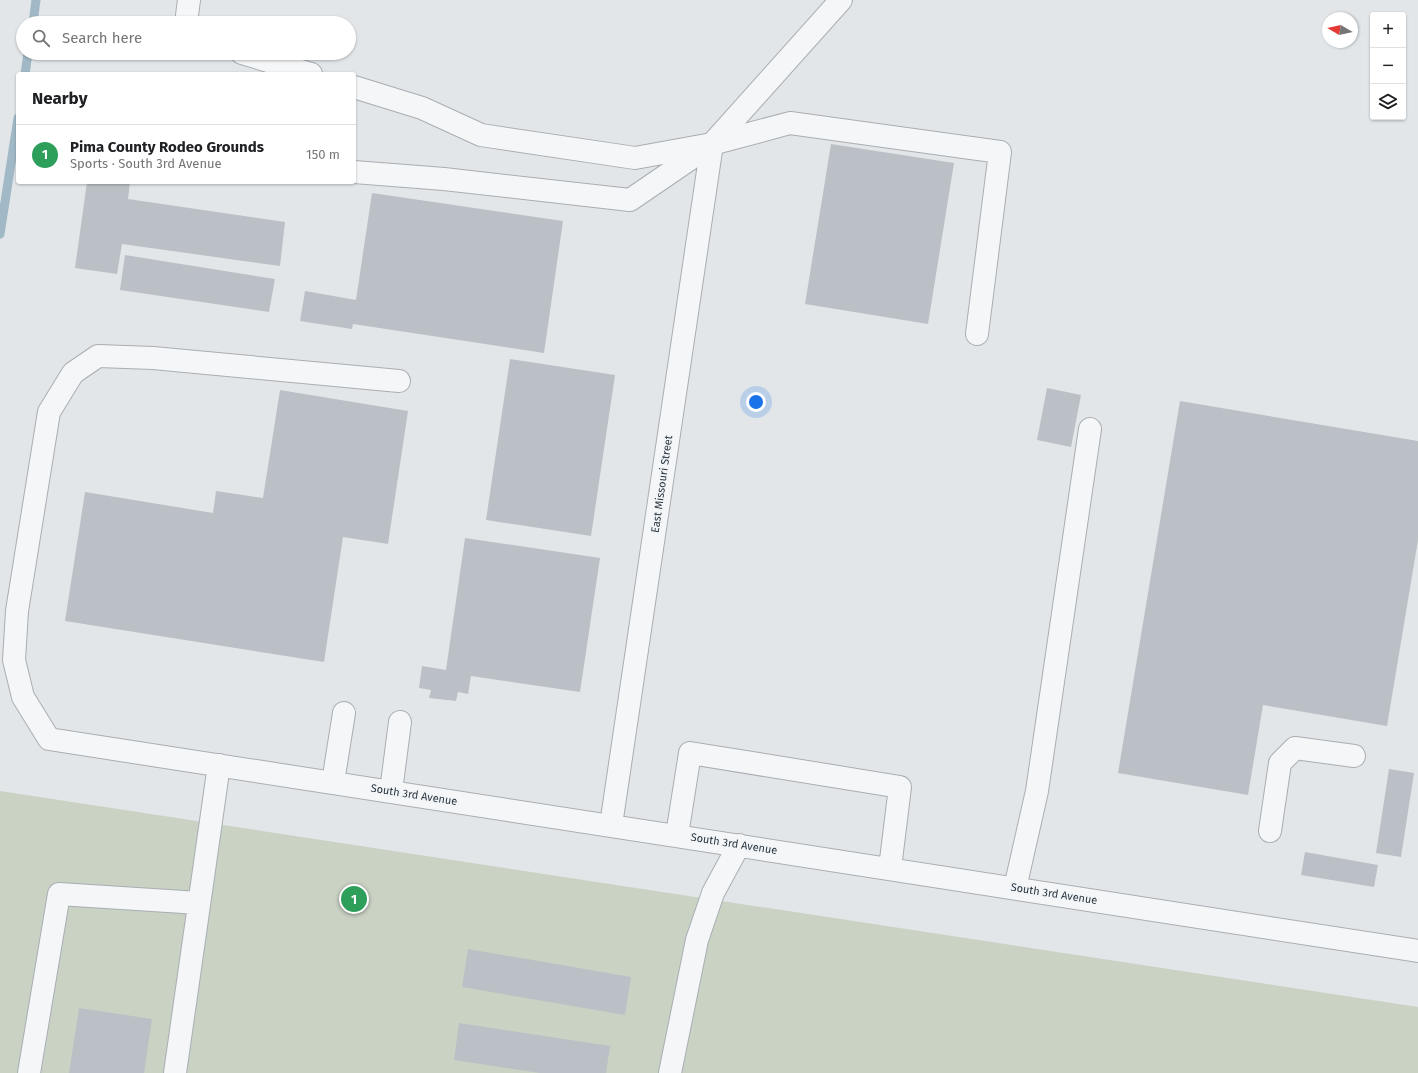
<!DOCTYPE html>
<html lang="en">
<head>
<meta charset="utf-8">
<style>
  body { margin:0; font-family:"Fira Sans",sans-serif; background:#f2f2f2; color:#202124 }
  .controls { position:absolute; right:12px; top:12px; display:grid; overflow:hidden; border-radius:4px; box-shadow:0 1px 3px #0004 }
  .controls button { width:36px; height:36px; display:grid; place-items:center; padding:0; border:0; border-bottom:1px solid #e0e0e0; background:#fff; color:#202124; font:20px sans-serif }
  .compass { position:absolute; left:1322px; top:12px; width:36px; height:36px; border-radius:50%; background:#fff; box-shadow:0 1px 3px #0004; rotate:279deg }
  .you { position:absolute; left:756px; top:402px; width:14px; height:14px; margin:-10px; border:3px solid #fff; border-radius:50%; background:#1a73e8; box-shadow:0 0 0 6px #1a73e833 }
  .badge { display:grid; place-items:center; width:26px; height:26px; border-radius:50%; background:#0f766e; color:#fff; font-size:13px; font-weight:700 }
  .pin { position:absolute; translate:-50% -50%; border:2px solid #fff; box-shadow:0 1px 4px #0006 }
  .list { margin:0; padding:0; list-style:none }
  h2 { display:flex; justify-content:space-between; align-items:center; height:52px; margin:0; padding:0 16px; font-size:17px }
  h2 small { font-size:13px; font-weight:400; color:#757577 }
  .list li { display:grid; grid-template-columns:26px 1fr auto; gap:12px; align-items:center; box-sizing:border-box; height:60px; padding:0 16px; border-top:1px solid #e0e0e0 }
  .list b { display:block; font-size:15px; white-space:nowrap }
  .list p { margin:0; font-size:13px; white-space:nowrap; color:#757577 }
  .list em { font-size:13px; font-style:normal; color:#757577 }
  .icon { flex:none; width:22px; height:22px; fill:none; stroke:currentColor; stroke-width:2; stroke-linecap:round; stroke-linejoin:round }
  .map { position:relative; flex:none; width:1418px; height:1073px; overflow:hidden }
  .search { position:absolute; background:#fff; box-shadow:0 1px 3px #0004; left:16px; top:16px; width:340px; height:44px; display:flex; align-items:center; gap:10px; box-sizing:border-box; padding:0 14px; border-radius:22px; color:#757577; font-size:15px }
  .panel { position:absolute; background:#fff; box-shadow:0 1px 3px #0004; left:16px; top:72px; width:340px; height:112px; border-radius:4px }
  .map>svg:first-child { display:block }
</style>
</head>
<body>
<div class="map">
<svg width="1418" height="1073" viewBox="0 0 1418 1073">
  <rect width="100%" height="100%" fill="#e2e6e9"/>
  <path fill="#cad2c4" d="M0,791L1418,1007V1073H0Z"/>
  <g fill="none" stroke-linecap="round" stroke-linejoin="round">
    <path stroke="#a1b9c6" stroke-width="9" d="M33,23L36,0
      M25,74L28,53
      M0,234L18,118"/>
  </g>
  <path fill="#bac0c6" d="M831,144L954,163L928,324L805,304Z
    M87,182H130L128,199L285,222L280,266L122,244L117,274L75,268Z
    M372,193L563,221L544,353L353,324L352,329L300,321L305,291L356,300Z
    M125,255L275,279L269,312L120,290Z
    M510,359L615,375L591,536L486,520Z
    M1047,388L1081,395L1071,447L1037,440Z
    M280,390L408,411L388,544L343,537L324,662L65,621L85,492L213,513L216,491L263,498Z
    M1180,401L1418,441V540L1387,726L1263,705L1248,795L1118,773Z
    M465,538L600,558L580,692L471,676L468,694L458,692L456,701L429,698L431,690L419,688L422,666L446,670Z
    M1389,769L1414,773L1401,857L1376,853Z
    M1305,852L1378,865L1374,887L1301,875Z
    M468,949L631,977L625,1015L462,987Z
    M79,1008L152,1019L144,1073H69Z
    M459,1023L610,1046L606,1073H540L454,1060Z"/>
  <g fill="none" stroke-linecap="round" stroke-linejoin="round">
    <g stroke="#a8aeb3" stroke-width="24">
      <path id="minor" d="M186,23L189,0
        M242,53L311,74
        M354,87L422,108L481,135L635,158L712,144L790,123L1000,152L977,334
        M354,172L444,179L630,200L712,144L841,0
        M399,381L153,358L98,356L73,373L49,412L17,611L14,660L23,697L49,739L1418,951
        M333,782L344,713
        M391,791L400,722
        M611,825L712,144
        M1270,831L1280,763L1295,748L1354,756
        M677,835L690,753L900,787L890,868
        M1015,888L1037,791L1090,429
        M29,1073L59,894L199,903
        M175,1073L219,765
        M670,1073L697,940L713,893L739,845"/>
    </g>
    <use href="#minor" stroke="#f5f6f8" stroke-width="22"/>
  </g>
  <g text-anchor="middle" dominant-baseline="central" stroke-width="3.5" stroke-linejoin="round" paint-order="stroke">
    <g font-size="11" fill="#2c3640" stroke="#f2f5f7">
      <text transform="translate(662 484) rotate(-82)">East Missouri Street</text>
      <text transform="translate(414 795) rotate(9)">South 3rd Avenue</text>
      <text transform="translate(734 844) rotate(9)">South 3rd Avenue</text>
      <text transform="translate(1054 894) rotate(9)">South 3rd Avenue</text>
    </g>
  </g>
</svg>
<div class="controls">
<button>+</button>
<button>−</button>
<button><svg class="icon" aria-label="layers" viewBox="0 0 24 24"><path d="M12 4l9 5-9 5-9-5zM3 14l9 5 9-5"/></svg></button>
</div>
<svg class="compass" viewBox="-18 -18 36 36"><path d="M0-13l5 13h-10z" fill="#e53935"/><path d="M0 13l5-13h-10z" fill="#757577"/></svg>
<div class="you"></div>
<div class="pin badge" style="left:354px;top:899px;background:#2e9e5b">1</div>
<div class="search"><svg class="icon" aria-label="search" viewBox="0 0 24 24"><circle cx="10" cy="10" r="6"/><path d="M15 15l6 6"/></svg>Search here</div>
<section class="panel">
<h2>Nearby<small></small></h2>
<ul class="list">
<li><span class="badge" style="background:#2e9e5b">1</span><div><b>Pima County Rodeo Grounds</b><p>Sports · South 3rd Avenue</p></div><em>150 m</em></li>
</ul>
</section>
</div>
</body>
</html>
